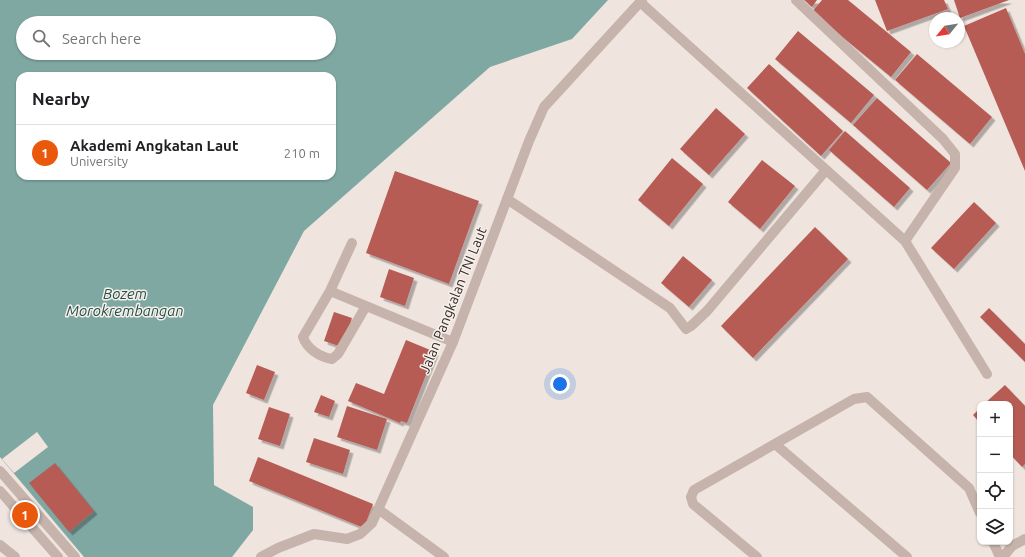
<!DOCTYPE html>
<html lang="en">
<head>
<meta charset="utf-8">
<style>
  body { margin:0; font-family:Ubuntu,sans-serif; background:#f2f2f2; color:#202124 }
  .controls { position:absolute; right:12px; bottom:12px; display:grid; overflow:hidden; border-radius:8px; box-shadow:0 1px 3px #0004 }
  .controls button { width:36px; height:36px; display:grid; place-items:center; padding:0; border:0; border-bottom:1px solid #e0e0e0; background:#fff; color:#202124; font:20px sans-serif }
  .compass { position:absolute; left:929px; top:12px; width:36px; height:36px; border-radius:50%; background:#fff; box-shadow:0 1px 3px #0004; rotate:240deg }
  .you { position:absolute; left:560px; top:384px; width:14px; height:14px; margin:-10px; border:3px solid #fff; border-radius:50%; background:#1a73e8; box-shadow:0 0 0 6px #1a73e833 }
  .badge { display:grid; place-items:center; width:26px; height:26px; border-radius:50%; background:#ea580c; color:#fff; font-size:13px; font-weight:700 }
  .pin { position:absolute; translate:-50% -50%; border:2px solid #fff; box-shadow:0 1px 4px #0006 }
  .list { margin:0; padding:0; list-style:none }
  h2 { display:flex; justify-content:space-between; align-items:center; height:52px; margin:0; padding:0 16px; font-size:17px }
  h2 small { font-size:13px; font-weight:400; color:#757577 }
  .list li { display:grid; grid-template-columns:26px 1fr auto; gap:12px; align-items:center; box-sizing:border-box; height:56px; padding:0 16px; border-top:1px solid #e0e0e0 }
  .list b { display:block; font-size:15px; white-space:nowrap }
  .list p { margin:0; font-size:13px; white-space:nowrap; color:#757577 }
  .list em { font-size:13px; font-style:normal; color:#757577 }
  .icon { flex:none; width:22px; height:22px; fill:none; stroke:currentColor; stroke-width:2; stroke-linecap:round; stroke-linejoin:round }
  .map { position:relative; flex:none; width:1025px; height:557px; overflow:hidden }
  .search { position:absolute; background:#fff; box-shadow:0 1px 3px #0004; left:16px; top:16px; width:320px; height:44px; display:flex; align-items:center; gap:10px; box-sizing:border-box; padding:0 14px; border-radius:22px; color:#757577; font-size:15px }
  .panel { position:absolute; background:#fff; box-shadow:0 1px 3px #0004; left:16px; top:72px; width:320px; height:108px; border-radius:12px }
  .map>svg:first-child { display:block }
</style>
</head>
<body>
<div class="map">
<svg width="1025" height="557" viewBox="0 0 1025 557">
  <defs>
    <filter id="shadow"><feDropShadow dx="3.5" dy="3.5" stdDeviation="0" flood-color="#0004"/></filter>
  </defs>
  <rect width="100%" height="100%" fill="#efe4de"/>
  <path fill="#80a8a3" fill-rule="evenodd" d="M0,0H608L572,39L490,67L304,231L213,405L214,485L253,507V530L232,557H84L0,457ZM23,23H329V53H23ZM20,76H332V176H20Z"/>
  <path fill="#efe4de" d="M37,432L48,447L14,473L2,459Z"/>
  <path fill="#b65c54" filter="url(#shadow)" d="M804,0H817L812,7Z
    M822,0H848L911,52L891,77L812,12Z
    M875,0H944L948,9L887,31Z
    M954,0H1009L960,18Z
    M1006,8L1025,54V171L964,26Z
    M798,31L874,95L851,123L775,59Z
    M917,54L992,117L970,144L895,80Z
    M769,64L843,131L821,156L747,88Z
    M877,98L951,163L927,190L853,125Z
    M716,108L745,134L709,175L680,149Z
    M845,131L910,188L894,207L829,150Z
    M672,158L703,184L669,226L638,200Z
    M762,160L795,186L760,229L728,202Z
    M395,171L479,201L449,284L366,253Z
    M974,202L996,223L954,269L931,248Z
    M815,227L848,259L753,358L721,326Z
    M683,256L712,280L689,307L661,283Z
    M389,269L414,278L405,306L380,297Z
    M989,308L1025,344V362L980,317Z
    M334,312L352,318L342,347L324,341Z
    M406,340L435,352L407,423L401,421L400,423L348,401L356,383L384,394Z
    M257,365L275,372L264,400L246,393Z
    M1005,385L1025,406V464L1022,467L1010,454V404H984Z
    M321,395L335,401L329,417L314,412Z
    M347,406L387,419L377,450L337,437Z
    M269,407L290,414L280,446L258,439Z
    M980,408V423L973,415Z
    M314,438L350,450L343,474L306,462Z
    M258,457L373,504L364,528L249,481Z
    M55,463L94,511L69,532L29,483Z"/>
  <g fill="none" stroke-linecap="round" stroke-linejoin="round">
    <path stroke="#c6b3ab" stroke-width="10" d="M796,0L943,139L955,154V168L905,241
      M640,2L905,241L987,374
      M507,199L670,308L686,329L691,326L707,311L826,170
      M352,243L330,291L303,337C307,349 320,357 332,359L338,354L366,306
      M330,291L453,342
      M0,471L75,557
      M0,491L58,557
      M0,545L15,557"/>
    <path stroke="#c6b3ab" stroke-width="10" d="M775,444L907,557
      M378,509L444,557
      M993,542L1000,557
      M261,557L278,548L314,534L347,539L360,534L372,523L453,342L529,141L544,107L642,0
      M757,557L693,504L691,497L694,490L854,399L867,397L969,488L980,513
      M1003,557L1012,546L1025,539"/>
  </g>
  <g text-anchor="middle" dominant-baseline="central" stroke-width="3" stroke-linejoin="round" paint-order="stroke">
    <g font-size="14" fill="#342b29" stroke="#f7efe9">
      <text transform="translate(453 300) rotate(-68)">Jalan Pangkalan TNI Laut</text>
    </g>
    <g font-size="15" font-style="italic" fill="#24514c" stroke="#f7efe9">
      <text x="125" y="293">Bozem<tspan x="125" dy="17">Morokrembangan</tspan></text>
    </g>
  </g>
</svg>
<div class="controls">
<button>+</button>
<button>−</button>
<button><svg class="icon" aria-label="locate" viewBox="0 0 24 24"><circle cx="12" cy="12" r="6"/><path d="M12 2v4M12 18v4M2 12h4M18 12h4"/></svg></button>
<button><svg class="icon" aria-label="layers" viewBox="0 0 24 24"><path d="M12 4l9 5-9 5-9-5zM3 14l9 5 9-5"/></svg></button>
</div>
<svg class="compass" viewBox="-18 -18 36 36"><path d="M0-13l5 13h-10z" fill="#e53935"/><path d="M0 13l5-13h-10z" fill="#757577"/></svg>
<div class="you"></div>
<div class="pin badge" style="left:25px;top:515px">1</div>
<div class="search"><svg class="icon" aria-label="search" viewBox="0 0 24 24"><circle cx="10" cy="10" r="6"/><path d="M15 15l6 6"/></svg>Search here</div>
<section class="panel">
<h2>Nearby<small></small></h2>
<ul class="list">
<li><span class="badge">1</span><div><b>Akademi Angkatan Laut</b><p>University</p></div><em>210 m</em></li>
</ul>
</section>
</div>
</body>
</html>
